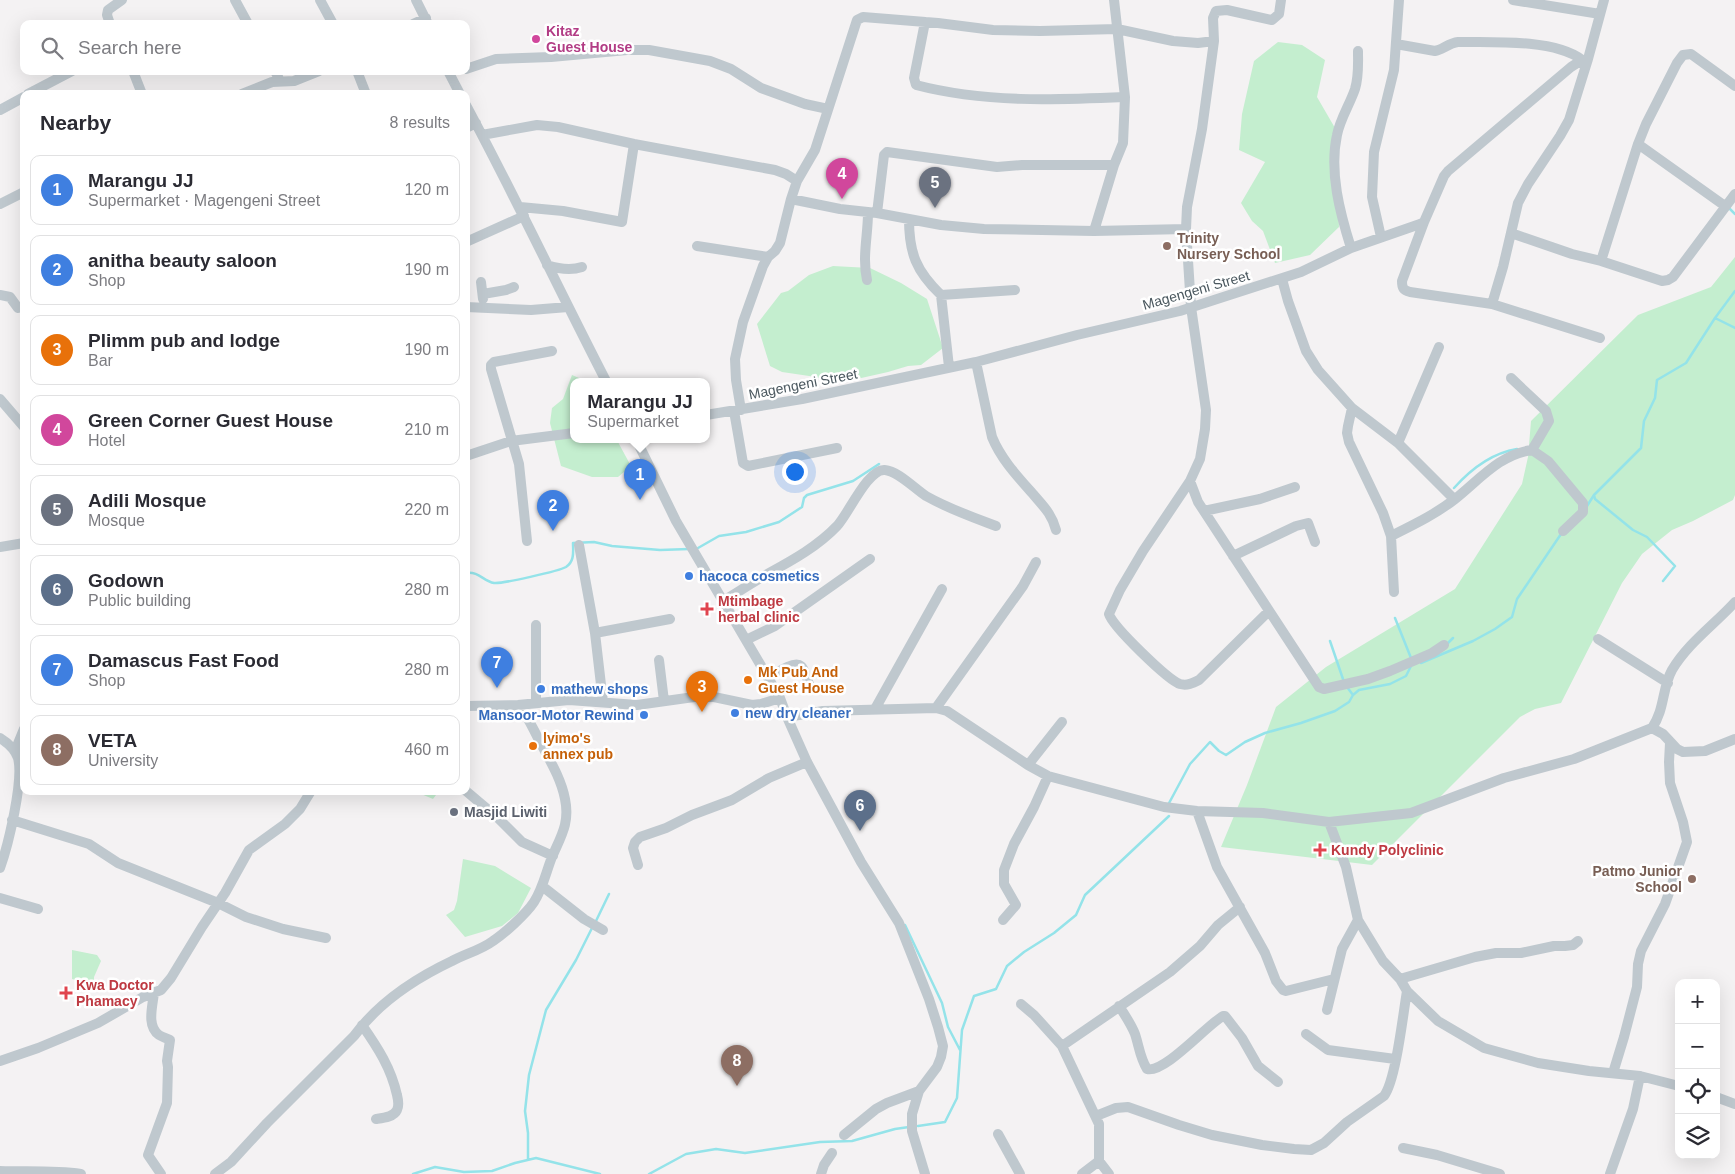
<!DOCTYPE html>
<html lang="en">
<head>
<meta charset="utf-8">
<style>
  body { margin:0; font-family:Helvetica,sans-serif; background:#f2f2f3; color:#2b2b33 }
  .controls { position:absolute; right:15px; bottom:15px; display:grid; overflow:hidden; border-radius:10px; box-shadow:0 5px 20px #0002 }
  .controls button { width:45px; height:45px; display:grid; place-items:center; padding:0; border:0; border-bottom:1px solid #e1e1e2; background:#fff; color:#2b2b33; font:25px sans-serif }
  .you { position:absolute; left:794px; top:471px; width:18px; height:18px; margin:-12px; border:4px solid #fff; border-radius:50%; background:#1a73e8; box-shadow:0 0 0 8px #1a73e833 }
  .badge { display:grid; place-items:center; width:32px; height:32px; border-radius:50%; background:#248edc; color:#fff; font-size:16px; font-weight:700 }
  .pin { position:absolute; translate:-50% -41px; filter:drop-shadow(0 1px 2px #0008) }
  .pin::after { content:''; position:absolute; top:26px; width:18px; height:15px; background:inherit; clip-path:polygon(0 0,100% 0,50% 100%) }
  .popup { position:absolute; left:570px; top:378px; width:140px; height:65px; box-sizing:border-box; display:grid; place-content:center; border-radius:10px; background:#fff; filter:drop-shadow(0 1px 4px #0005); font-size:16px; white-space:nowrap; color:#7c7c81 }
  .popup b { font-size:19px; color:#2b2b33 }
  .popup::after { content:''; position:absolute; left:50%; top:100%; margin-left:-10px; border:10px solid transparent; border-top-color:#fff }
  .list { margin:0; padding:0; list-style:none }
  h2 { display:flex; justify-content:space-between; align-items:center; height:65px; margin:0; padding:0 20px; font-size:21px }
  h2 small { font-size:16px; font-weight:400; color:#7c7c81 }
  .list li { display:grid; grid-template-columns:32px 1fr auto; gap:15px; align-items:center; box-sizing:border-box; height:70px; margin:0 10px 10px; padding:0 10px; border:1px solid #e1e1e2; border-radius:10px }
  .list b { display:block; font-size:19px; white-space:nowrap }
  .list p { margin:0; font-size:16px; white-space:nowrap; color:#7c7c81 }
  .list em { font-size:16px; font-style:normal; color:#7c7c81 }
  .icon { flex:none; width:28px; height:28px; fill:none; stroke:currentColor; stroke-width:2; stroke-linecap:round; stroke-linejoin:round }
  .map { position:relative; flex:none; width:1735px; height:1174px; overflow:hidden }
  .search { position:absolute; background:#fff; box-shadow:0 5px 20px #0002; left:20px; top:20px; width:450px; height:55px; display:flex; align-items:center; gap:12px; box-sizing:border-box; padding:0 18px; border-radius:10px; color:#7c7c81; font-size:19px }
  .panel { position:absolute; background:#fff; box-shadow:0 5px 20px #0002; left:20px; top:90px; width:450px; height:705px; border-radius:10px }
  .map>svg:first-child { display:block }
</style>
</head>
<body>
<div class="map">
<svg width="1735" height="1174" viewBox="0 0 1735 1174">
  <rect width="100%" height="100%" fill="#f4f2f3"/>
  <path fill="#c4eecf" d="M1278,42L1302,45L1325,60L1317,97L1335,128L1339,227L1310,255L1275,263L1263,231L1252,221L1241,203L1265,162L1239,150L1242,114L1254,61Z
    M1735,257V495L1733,500L1693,521L1672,530L1642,554L1622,583L1561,703L1535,709L1520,717L1372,865L1221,847L1247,785L1276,707L1326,667L1455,589L1522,484L1528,457L1531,421L1638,315L1711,287Z
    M833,266L870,268L901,283L927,299L943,348L921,365L908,366L888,372L839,383L816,377L782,372L770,366L757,324L781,293L788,291L809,275Z
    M572,375L586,381H574V439H617L619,444L631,466L618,477H592L561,466L550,423L552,408L563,399Z
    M414,791H439L433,799Z
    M463,859L495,866L531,888L518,913L502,926L465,937L446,915L454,910L457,901Z
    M72,950L97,955L101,961L94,977V985L72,979Z"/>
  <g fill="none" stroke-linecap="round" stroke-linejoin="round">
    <path stroke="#94e3e9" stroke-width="2.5" d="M1728,207L1735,214
      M1715,318L1735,291
      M1454,488C1471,469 1492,453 1517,449
      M1594,495L1595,499L1633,530L1647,537L1675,566L1663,581
      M1587,506L1594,495L1641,448L1644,421L1655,398L1657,380L1686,363L1715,318L1735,328
      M698,548L719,536L746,532L779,522L802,507L804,498L807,495L853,481L879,464
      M466,573C479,571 483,581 494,583C502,584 559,571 566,567C575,561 573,551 573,543L594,542L612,546L660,550L689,549
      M1395,618L1411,658
      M1330,641L1344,682
      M1447,644L1453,638
      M1421,663L1473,641L1495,629L1512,617L1517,599L1561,534
      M1347,687L1353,695
      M1168,805L1190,764L1210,742L1219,751L1226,755L1245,742L1265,733L1301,723L1335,711L1349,702L1353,695L1359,690L1390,684L1406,676L1411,666
      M596,921L609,894
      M905,925L942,1003L948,1027L960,1050
      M918,1126L945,1122L957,1098L962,1030L974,996L996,989L1007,966L1024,952L1054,933L1076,915L1085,895L1169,816
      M528,1160V1133L525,1111L529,1075L546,1010L576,960L593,926
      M413,1174L435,1167L464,1172L492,1171L515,1163L536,1158L600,1174
      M649,1174L686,1154L716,1149L745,1153L820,1142L852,1141L895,1129L909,1127"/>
    <path stroke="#bfc8ce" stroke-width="10" d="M235,0L248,24
      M320,0L333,24
      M416,0L428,24
      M1513,0L1600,14
      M925,22L914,78L916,85C985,103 1055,100 1125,97
      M110,24L107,15L108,10L122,0
      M413,24L426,18
      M1396,44L1435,51C1442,50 1449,43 1458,42C1490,42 1556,39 1582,60
      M466,69L496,59L551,57L627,50H649L710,61L731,69L761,88L805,104L828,109
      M133,71L142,94
      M275,71L280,81
      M357,71L366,94
      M448,71L460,94
      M28,94L72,71
      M242,94L272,82L294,81L319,71
      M466,105C515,196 559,290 606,381
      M0,110L24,97
      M466,128L476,123
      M482,135L537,125L558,127L634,144L775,170L786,174L797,181
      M1638,144L1725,206
      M791,199L840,209L877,213L941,225L984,229L1094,231L1186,229
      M0,204L24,192
      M520,207L563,211L622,222L634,144
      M877,213L884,155L887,152L997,167L1022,165H1114
      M909,219C909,253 916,271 941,295L1015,290
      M1424,222L1402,281C1402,288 1403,290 1410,292L1492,304L1600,338
      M1094,231L1114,165L1123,143L1125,97L1114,0
      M1511,233L1572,254L1601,261L1662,281L1668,280L1673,277L1735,194
      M1381,237L1372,197L1374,152L1394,70L1399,0
      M466,242L524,216
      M697,246L768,257
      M1351,248C1340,213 1329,172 1337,135C1340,119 1350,104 1355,89C1359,76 1358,64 1358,51
      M1601,261L1638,144L1646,124L1677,63L1683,55L1691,54L1735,86
      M547,265C559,269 570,271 582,267
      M1282,279L1288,301L1306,351L1318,370L1352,408L1398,443L1454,499
      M867,280C862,257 868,235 868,213
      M481,282L483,299
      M483,294L506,290L514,287
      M0,295L10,297L18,308
      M941,295L949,367
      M1492,304L1503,267L1518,203L1528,184L1560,136L1569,120L1588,59
      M466,307L531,310L568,307
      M976,362L992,437C1001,459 1017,476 1033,494C1043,506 1052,514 1056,530
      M1511,378L1546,411L1549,421L1532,450
      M0,399L24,427
      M1352,408L1348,426L1347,433L1349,442L1383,513L1391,536L1394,592
      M741,410L736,380L735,359L743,322L763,266L768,257L775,251L780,243L791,199L797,181L815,150L857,20L863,17L938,23L993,30L1040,31L1117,29L1173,41L1198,43L1214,41
      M734,411L743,463L748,466L837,448
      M706,415L802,399L976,362L1077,335L1180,311L1301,272L1351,248L1420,224L1424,222L1444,176L1448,171L1571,67L1582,60L1588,59L1604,0
      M636,439L676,521L780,698L787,717L807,762L861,862L899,923L929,999L938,1027L943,1046L941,1057L937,1067L919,1091L912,1114V1131L925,1174
      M1398,443L1439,347
      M466,456L511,441L574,433
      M1190,481L1198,502L1319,687L1324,689L1368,679L1390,671L1432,653L1444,645
      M1204,511L1260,499L1295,487
      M1391,536C1413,525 1436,514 1455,499C1479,480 1500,454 1532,450L1548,461L1583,503V512L1563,531
      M527,541L519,464L491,369V365L494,362L552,351
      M579,545L595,633L603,702
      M0,547L24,543
      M1233,556L1296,526L1308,523L1315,542
      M723,601C738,592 753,582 769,573C793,560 818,546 837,526C848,515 868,468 885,470C898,471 915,489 926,496C949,509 972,517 996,526
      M1269,611L1199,680C1193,683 1187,686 1180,684C1168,680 1113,627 1109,614L1120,590L1143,551L1190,481L1200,459L1205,429L1206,410L1191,307L1186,229L1187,207L1202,129L1214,41L1213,18L1216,11L1227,10L1272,20L1279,14L1281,0
      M536,625V702
      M595,633L670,619
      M1598,639L1668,683
      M746,640L775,626L870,559
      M659,660L664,701
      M768,678C775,674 794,660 801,666C805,669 807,680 809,684
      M466,706L518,705L569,700L637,705L694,697H714L752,705L761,704L780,698
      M936,708L1023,586L1036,562
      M875,709L942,589
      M787,717L823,711L936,708L947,711L1028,765L1048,776L1164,807L1197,811L1263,813L1329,822L1411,813L1504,778L1574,759L1652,728L1663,734L1677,749L1683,752L1705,751L1735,739
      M1652,728C1665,709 1662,688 1672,670C1688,643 1714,625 1735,602
      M0,738C8,743 15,749 18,758C24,780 8,846 0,868
      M15,751L24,729
      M1028,765L1062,722
      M466,791L498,818L522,842L553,856
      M1197,811L1217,867L1265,953L1276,981L1283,990L1286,991L1334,979
      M12,820L89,844L118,863L218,903L246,917L283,929L326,938
      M1329,822L1346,867L1358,920L1383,961L1400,979L1407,991L1438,1021L1484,1048L1538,1063L1589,1071L1640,1076L1679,1086
      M638,865L633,848L635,842L640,837L666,828L692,815L732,800L769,778L807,762
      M542,886L584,919L603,930
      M0,898L38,909
      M1003,920L1016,905L1004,884V870L1014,844L1034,807L1048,776
      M1400,979L1475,957L1496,953H1521L1554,946H1565L1573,945L1578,941
      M154,992C153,1005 146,1026 159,1035C162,1037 166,1038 170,1040L167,1061L168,1067L167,1103L148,1155L161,1174
      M1021,1004L1034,1015L1062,1046L1099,1124V1161L1082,1174
      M1119,1006C1125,1015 1131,1024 1135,1034C1139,1046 1140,1058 1147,1069C1164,1074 1207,1025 1223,1016H1225L1242,1038L1258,1066L1278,1082
      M1327,1010L1342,949L1358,920
      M362,1025C378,1048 391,1068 397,1095C398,1099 399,1106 397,1110C394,1117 383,1118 376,1119
      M1306,1034L1328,1050L1395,1059
      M1062,1046L1170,972L1200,946L1218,925L1240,907
      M0,1061L38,1048L98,1023L143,997L161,990L171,978L202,927L225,893L249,850L285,824L300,809L311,791
      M1613,1073L1624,1037L1637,987L1638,964L1641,951L1665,904L1687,842L1683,822L1670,783L1669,762L1670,743
      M1716,1097L1735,1104
      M1096,1116L1116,1108L1128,1107L1179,1125L1212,1135L1262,1145L1294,1149L1311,1150L1324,1143L1347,1122L1384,1096C1396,1080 1403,1014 1407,991
      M998,1134L1020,1174
      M844,1135L876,1109L887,1103L919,1091
      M1403,1148L1437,1155L1500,1174
      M1099,1161L1109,1174
      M0,1171C27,1172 54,1170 81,1174
      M215,1174L231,1162L267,1123L354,1036C379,1002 414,979 452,961C465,954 481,950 493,941C505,933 526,914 534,902C543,888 546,872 552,857C561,836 570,823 565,799C561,778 549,759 539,740C532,727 528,716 518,705
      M821,1174L824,1165L832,1153
      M1610,1174L1633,1109L1640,1076"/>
  </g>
  <circle fill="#d1479c" stroke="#fff" stroke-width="2" cx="536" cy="39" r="5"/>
  <g fill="#8d6e63" stroke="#fff" stroke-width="2">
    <circle cx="1167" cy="246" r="5"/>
    <circle cx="1692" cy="879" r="5"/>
  </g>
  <g fill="#3f7fe0" stroke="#fff" stroke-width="2">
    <circle cx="689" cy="576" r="5"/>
    <circle cx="541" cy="689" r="5"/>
    <circle cx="735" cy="713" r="5"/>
    <circle cx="644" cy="715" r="5"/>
  </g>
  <g fill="#e0444e" stroke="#fff" stroke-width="2">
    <path d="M704.5 601.5h5v5h5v5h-5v5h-5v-5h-5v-5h5z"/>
    <path d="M1317.5 842.5h5v5h5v5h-5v5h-5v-5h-5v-5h5z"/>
    <path d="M63.5 985.5h5v5h5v5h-5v5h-5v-5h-5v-5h5z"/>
  </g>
  <g fill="#e8710a" stroke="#fff" stroke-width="2">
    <circle cx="748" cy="680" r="5"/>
    <circle cx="533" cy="746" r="5"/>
  </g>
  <circle fill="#6b7280" stroke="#fff" stroke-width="2" cx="454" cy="812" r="5"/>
  <g text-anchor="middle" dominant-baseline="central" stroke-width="5" stroke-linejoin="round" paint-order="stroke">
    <g font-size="14" font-weight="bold" fill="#b23c85" stroke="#fff" text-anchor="start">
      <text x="546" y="31">Kitaz<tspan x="546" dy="16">Guest House</tspan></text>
    </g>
    <g font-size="14" font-weight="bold" fill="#785e54" stroke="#fff" text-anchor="start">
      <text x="1177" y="238">Trinity<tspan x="1177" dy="16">Nursery School</tspan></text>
      <text x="1682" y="871" text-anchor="end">Patmo Junior<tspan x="1682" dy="16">School</tspan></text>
    </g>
    <g font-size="14" fill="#4b585f" stroke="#fff">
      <text transform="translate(1196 290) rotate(-16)">Magengeni Street</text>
      <text transform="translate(803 384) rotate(-11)">Magengeni Street</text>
    </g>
    <g font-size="14" font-weight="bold" fill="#366cbe" stroke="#fff" text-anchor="start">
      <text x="699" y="576">hacoca cosmetics</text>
      <text x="551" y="689">mathew shops</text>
      <text x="745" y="713">new dry cleaner</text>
      <text x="634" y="715" text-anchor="end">Mansoor-Motor Rewind</text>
    </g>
    <g font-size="14" font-weight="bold" fill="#be3a42" stroke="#fff" text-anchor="start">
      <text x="718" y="601">Mtimbage<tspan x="718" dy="16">herbal clinic</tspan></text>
      <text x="1331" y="850">Kundy Polyclinic</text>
      <text x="76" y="985">Kwa Doctor<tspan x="76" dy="16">Phamacy</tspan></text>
    </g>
    <g font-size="14" font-weight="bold" fill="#c56008" stroke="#fff" text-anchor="start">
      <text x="758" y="672">Mk Pub And<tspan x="758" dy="16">Guest House</tspan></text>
      <text x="543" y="738">lyimo's<tspan x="543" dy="16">annex pub</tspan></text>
    </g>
    <g font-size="14" font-weight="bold" fill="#5b616d" stroke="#fff" text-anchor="start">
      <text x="464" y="812">Masjid Liwiti</text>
    </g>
  </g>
</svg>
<div class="controls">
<button>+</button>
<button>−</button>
<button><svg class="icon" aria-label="locate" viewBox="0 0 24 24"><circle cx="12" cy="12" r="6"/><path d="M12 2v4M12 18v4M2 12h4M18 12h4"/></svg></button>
<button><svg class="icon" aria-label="layers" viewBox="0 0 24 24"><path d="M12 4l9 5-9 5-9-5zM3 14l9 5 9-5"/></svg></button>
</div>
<div class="you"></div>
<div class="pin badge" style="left:640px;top:500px;background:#3f7fe0">1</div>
<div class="popup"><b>Marangu JJ</b>Supermarket</div>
<div class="pin badge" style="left:553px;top:531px;background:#3f7fe0">2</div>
<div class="pin badge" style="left:702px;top:712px;background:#e8710a">3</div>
<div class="pin badge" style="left:842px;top:199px;background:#d1479c">4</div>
<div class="pin badge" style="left:935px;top:208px;background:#6b7280">5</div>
<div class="pin badge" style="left:860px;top:831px;background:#5c6f8a">6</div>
<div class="pin badge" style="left:497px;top:688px;background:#3f7fe0">7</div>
<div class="pin badge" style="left:737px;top:1086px;background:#8d6e63">8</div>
<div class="search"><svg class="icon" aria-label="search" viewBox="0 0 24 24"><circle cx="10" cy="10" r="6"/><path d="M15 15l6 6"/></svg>Search here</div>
<section class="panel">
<h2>Nearby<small>8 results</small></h2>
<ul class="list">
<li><span class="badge" style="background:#3f7fe0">1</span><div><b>Marangu JJ</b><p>Supermarket · Magengeni Street</p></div><em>120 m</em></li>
<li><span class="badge" style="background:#3f7fe0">2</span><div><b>anitha beauty saloon</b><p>Shop</p></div><em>190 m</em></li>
<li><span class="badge" style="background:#e8710a">3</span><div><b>Plimm pub and lodge</b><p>Bar</p></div><em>190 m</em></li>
<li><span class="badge" style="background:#d1479c">4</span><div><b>Green Corner Guest House</b><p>Hotel</p></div><em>210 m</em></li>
<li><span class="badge" style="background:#6b7280">5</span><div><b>Adili Mosque</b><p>Mosque</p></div><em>220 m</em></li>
<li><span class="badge" style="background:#5c6f8a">6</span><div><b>Godown</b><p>Public building</p></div><em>280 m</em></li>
<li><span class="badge" style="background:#3f7fe0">7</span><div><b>Damascus Fast Food</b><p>Shop</p></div><em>280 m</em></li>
<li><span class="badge" style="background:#8d6e63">8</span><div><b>VETA</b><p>University</p></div><em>460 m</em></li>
</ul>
</section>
</div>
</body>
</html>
